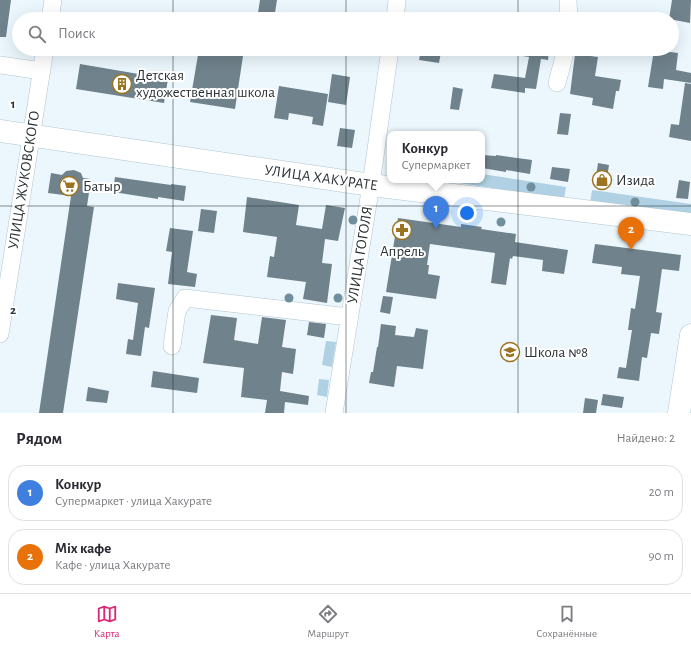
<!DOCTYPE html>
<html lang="ru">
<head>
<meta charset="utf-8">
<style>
  body { margin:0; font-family:"Alegreya Sans",sans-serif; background:#f7f7f7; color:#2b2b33 }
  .you { position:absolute; left:467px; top:213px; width:14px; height:14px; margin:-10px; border:3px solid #fff; border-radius:50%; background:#1a73e8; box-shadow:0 0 0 6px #1a73e833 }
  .badge { display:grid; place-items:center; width:26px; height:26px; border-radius:50%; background:#db2777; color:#fff; font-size:13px; font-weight:700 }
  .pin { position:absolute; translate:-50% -33px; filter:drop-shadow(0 1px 2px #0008) }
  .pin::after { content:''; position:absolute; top:21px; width:14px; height:12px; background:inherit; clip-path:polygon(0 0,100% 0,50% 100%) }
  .popup { position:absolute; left:387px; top:131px; width:98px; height:52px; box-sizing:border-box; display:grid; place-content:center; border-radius:8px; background:#fff; filter:drop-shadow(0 1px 3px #0005); font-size:13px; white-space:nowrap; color:#7c7c81 }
  .popup b { font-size:15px; color:#2b2b33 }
  .popup::after { content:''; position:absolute; left:50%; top:100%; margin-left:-8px; border:8px solid transparent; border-top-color:#fff }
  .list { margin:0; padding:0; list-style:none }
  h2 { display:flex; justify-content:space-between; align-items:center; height:52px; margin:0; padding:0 16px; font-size:17px }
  h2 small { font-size:13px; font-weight:400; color:#7c7c81 }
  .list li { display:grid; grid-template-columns:26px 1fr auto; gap:12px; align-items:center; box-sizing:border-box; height:56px; margin:0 8px 8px; padding:0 8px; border:1px solid #e1e1e2; border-radius:16px }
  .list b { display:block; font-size:15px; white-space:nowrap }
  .list p { margin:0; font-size:13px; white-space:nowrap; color:#7c7c81 }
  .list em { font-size:13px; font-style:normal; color:#7c7c81 }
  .icon { flex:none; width:22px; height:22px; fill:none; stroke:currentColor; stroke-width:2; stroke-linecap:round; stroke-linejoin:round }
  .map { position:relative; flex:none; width:691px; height:413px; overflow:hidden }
  .search { position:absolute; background:#fff; box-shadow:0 4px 16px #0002; left:12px; right:12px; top:12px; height:44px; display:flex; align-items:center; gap:10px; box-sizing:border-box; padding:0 14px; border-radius:22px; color:#7c7c81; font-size:15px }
  .sheet { height:180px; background:#fff }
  nav { display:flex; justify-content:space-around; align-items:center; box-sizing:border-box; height:56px; border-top:1px solid #e1e1e2; background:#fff; font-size:11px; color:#7c7c81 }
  nav a { display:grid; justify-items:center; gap:2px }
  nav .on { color:#db2777 }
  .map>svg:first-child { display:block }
</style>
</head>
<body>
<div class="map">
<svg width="691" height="413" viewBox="0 0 691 413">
  <rect width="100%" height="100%" fill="#ebf7fd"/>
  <path fill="#b0d1e3" d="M482,174L566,187L564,199L459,183V180H482Z
    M592,190L691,204V214L590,203Z
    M326,341L336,342L332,367L322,365Z
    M319,379L329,380L327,397L317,395Z"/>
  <path fill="#70828c" d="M0,0H11L6,37H0Z
    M260,0H277L274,19H257Z
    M672,0H691L690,23L669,19Z
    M199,49L243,56L235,109L190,102Z
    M421,49L441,52L439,63L419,60Z
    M517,49L549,50L548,60L541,59L536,89L525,88V93L491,88L494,74L525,78L529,57L516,55Z
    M654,50L678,53L676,70L691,73V83L664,79L663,89L648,87Z
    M575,54L598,57L595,76L621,80L619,91H616L613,109L592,105L593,98L570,94Z
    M80,64L168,79L164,103L76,89Z
    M332,74L350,77L346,105L328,102Z
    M685,83L691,84V141L669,137L671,124L679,125Z
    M279,86L328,94L323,126L312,124L313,117L289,113L288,120L274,118Z
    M453,87L463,89L459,110L450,109Z
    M560,113L571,114L568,135L557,134Z
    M340,128L355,130L352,148L337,146Z
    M482,155L496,156V155L532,160L530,174L506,170V172L482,168Z
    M598,163L609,165L606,185L595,183Z
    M552,167L570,169L568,182L550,179Z
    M74,170L81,173L83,178L91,179L87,206L94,207L63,413H39L71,196L48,193L51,173L62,175L66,171Z
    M115,177L171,185V184L186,186L184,201L158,197V199L113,192Z
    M679,180L690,182L688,199L676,198Z
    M247,197L299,205L296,225L322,229L326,205L345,208L338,241L325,239L322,263L332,264L327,303L303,299L306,282L267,277L270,256L274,257L277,237L243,232Z
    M201,209L217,211L214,233L198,231Z
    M398,218L461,227V224L482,227L481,229L516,234L515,242L568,250L564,274L542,271L543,260L513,256L512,259L510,258L506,285L491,283L495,253L430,244L427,265H429L428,274L440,276L436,299L386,292Z
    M170,228L193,231L187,272L197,274L195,287L168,284L172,252L166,251Z
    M595,244L681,255L679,271L662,269L656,312L662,313L659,334L651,333L647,358L642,357L639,381L617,378L619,367L626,368L632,330H628L631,308L635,309L640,276L621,274L622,267L592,263Z
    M118,283L155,288L149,328L145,327L141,356L126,354L128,339L133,340L138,303L116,299Z
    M383,296L393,297L390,314L380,312Z
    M211,315L237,318L234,340L258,344L262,317L286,320L282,347L296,349L293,374L282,372L280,391L309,396L308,405L285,402L284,413H265L267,400L241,397L244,368L203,363Z
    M309,322L326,324L324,338L307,335Z
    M381,324L396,326L395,335L414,337L416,328L428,330L423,369L397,366L394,387L369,383L371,372H373L377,347H378Z
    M153,371L199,378L197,393L151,387Z
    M88,387L109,391L107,403L86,401Z
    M603,394L624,397L622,408L601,405Z
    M585,398L598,400L596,413H583Z"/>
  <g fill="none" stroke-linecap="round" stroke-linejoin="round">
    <g stroke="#b2c5cf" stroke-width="18">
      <path id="minor" d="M568,0L569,19
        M50,19L53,0
        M395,19L397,0
        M0,65L42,71
        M557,83L566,49
        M0,334L45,49
        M172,346L177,311L185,298L349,317
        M334,413L371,185L390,49"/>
    </g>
    <g stroke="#b2c5cf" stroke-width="23">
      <path id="major" d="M0,131L371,185L691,224
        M679,413L691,335"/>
    </g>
    <use href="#minor" stroke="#fff" stroke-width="17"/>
    <use href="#major" stroke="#fff" stroke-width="22"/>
  </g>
  <g fill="#708e9c">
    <circle cx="531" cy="187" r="4.5"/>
    <circle cx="635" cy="202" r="4.5"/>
    <circle cx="467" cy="218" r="4.5"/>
    <circle cx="353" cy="220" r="4.5"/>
    <circle cx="501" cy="222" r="4.5"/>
    <circle cx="289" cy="298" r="4.5"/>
    <circle cx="338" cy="298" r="4.5"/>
  </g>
  <path fill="none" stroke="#2b3337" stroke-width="1" stroke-opacity="0.55" d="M173,0V19M346,0V19M518,0V19M173,49V413M346,49V413M518,49V413M0,206H691"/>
  <defs>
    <g id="building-ring" transform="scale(1)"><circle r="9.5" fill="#fff" stroke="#9c7421" stroke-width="1.5"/><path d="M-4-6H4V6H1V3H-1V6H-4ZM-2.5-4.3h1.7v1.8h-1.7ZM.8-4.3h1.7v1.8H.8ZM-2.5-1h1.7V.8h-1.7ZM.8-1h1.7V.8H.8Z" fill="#9c7421"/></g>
    <g id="shop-ring" transform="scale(1)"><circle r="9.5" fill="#fff" stroke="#9c7421" stroke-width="1.5"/><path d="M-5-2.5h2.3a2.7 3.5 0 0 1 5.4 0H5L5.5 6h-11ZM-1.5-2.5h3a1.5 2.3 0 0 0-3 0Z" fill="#9c7421"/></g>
    <g id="supermarket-ring" transform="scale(1)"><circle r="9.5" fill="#fff" stroke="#9c7421" stroke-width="1.5"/><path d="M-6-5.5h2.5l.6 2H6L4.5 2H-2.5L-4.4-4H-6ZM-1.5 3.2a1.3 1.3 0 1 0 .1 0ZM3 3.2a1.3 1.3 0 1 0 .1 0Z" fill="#9c7421"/></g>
    <g id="pharmacy-ring" transform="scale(1)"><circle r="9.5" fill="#fff" stroke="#9c7421" stroke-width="1.5"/><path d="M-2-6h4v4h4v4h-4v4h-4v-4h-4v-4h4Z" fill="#9c7421"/></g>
    <g id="school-ring" transform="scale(1)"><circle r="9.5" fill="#fff" stroke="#9c7421" stroke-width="1.5"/><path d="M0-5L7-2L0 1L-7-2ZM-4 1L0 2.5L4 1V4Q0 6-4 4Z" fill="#9c7421"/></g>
  </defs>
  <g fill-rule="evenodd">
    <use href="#building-ring" x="122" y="84"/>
    <use href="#shop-ring" x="602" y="180"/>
    <use href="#supermarket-ring" x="69" y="186"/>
    <use href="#pharmacy-ring" x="402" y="230"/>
    <use href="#school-ring" x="510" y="352"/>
  </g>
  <g text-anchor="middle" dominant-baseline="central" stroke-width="4" stroke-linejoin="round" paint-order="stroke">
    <g font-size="15" fill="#2b3337" stroke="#fff" text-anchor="start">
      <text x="136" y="75">Детская<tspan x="136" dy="17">художественная школа</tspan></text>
      <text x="616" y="180">Изида</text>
      <text x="83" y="186">Батыр</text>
      <text x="402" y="251" text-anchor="middle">Апрель</text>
      <text x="524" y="352">Школа №8</text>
    </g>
    <g font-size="15" fill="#2b3337" stroke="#fff">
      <text transform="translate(321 178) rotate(8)">УЛИЦА ХАКУРАТЕ</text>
      <text transform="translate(24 180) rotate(-81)">УЛИЦА ЖУКОВСКОГО</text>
      <text transform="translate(360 255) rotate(-81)">УЛИЦА ГОГОЛЯ</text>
    </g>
  </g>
  <g font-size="13" text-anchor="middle" font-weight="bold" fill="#2b3337" stroke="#fff" stroke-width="4" stroke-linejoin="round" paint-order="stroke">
    <text x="13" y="108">1</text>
    <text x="13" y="314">2</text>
  </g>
</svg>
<div class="you"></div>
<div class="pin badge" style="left:436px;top:229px;background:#3f7fe0">1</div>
<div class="popup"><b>Конкур</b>Супермаркет</div>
<div class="pin badge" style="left:631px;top:250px;background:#e8710a">2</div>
<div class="search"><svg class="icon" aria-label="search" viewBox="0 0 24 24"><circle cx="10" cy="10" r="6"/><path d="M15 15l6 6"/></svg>Поиск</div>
</div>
<section class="sheet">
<h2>Рядом<small>Найдено: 2</small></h2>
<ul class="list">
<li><span class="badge" style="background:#3f7fe0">1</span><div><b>Конкур</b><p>Супермаркет · улица Хакурате</p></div><em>20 m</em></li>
<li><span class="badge" style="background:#e8710a">2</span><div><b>Mix кафе</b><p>Кафе · улица Хакурате</p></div><em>90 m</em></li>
</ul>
</section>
<nav>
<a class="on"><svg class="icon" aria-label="map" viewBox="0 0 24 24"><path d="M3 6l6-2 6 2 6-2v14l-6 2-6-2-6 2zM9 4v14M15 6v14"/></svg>Карта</a>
<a><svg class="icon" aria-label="directions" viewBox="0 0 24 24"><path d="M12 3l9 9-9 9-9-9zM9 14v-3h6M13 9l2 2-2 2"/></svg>Маршрут</a>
<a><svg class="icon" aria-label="saved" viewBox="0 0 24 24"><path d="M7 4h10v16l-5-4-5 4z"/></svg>Сохранённые</a>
</nav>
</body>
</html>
